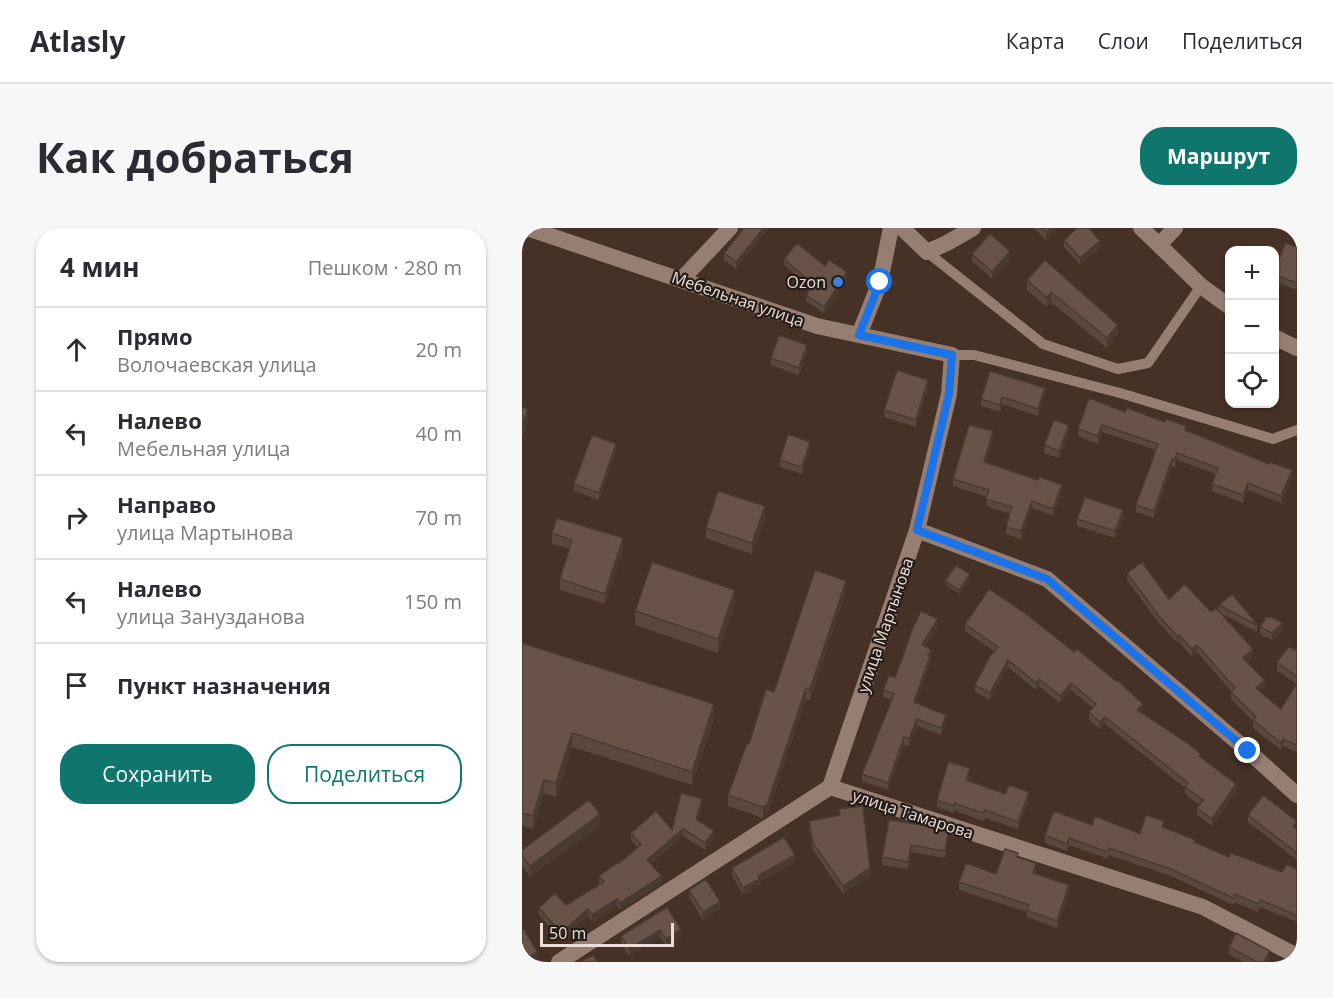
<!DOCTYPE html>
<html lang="ru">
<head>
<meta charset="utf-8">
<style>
  body { margin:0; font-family:"Open Sans",sans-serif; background:#f7f7f7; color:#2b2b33 }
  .controls { position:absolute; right:18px; top:18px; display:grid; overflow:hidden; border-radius:12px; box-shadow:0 2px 4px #0004 }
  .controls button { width:54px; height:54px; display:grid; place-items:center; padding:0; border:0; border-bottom:2px solid #e1e1e2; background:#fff; color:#2b2b33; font:30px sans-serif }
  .scale { position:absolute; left:18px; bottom:15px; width:134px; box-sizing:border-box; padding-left:6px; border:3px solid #ebded7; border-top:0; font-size:16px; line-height:21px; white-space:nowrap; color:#ebded7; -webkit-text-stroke:4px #251c17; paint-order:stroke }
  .stop { position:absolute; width:18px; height:18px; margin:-14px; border:4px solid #1a73e8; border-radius:50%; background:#fff }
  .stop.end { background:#1a73e8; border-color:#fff; box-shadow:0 2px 6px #0008 }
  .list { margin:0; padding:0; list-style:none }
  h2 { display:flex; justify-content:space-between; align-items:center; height:78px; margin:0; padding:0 24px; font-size:26px }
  h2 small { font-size:20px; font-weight:400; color:#7c7c81 }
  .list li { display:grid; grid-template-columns:39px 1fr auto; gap:18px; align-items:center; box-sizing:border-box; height:84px; padding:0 24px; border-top:2px solid #e1e1e2 }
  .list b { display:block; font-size:22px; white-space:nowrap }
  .list p { margin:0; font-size:20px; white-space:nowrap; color:#7c7c81 }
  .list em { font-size:20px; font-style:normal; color:#7c7c81 }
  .actions { display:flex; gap:12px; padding:18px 24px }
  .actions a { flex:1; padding:14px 0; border:2px solid #0f766e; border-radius:24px; text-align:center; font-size:21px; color:#0f766e }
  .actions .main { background:#0f766e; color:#fff }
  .icon { flex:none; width:33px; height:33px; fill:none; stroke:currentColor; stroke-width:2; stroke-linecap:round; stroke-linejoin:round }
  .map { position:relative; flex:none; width:775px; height:734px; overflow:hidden; border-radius:24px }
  header { display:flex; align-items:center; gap:36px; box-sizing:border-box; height:84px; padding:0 30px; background:#fff; border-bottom:2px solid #e1e1e2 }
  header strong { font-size:28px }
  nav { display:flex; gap:33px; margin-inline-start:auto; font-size:21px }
  .intro { display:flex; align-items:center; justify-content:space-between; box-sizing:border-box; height:144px; padding:0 36px }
  h1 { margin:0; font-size:42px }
  .button { padding:15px 27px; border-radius:24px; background:#0f766e; color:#fff; font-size:21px; font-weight:700 }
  main { display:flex; gap:36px; padding:0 36px }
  aside { flex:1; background:#fff; border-radius:24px; box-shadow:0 2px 4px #0004 }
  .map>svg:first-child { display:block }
</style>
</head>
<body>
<header>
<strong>Atlasly</strong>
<nav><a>Карта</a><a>Слои</a><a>Поделиться</a></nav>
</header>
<div class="intro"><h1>Как добраться</h1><a class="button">Маршрут</a></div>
<main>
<aside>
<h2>4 мин<small>Пешком · 280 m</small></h2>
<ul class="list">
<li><svg class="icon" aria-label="ahead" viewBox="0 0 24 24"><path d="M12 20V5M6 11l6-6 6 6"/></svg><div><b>Прямо</b><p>Волочаевская улица</p></div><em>20 m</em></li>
<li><svg class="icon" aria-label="left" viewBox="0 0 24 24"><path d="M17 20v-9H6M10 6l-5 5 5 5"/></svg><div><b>Налево</b><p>Мебельная улица</p></div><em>40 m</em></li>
<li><svg class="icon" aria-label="right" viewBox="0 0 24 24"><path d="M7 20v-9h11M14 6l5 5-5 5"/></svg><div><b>Направо</b><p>улица Мартынова</p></div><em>70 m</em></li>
<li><svg class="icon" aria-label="left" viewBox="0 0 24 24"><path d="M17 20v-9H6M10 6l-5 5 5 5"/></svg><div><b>Налево</b><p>улица Занузданова</p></div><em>150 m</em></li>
<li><svg class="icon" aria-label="arrive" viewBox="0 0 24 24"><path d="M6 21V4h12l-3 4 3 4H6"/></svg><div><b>Пункт назначения</b></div></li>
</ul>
<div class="actions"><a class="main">Сохранить</a><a>Поделиться</a></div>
</aside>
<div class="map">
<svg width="775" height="734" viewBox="0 0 775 734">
  <rect width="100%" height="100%" fill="#463126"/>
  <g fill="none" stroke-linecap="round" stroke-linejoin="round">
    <path stroke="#967e72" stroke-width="10" d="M405,24L521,116L596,141L626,135L679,58
      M430,127H452L598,165L751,211L775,202"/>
    <path stroke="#967e72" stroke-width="16" d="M5,0L295,98L430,127L427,166L395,302L308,559
      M637,17L679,58L708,79
      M159,52L208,0
      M337,107L358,54L369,0
      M752,109L775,120
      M395,302L525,351L726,523L775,567
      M308,559L681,679L775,728
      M37,734L308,559"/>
    <path stroke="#967e72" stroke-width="16" d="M380,0L405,24L425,15L451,0
      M619,0L637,17L653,0"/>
  </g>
  <path fill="#5a473e" d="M222,0L214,41L202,32V25Z
    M512,0H534V1L524,12Z
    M542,12L578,20L558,37L542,19Z
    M775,19V62L753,54V42Z
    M450,26L488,31L470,51L450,33Z
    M262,31L325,50L302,85L284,73V67L289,60L262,37Z
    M523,32L596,106L585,120L529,74L525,79L505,62V52Z
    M285,124L277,147L249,137V130Z
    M406,159L394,199L362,189V182Z
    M523,167L516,188L480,176L478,184L459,178V171Z
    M603,184L664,202L770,249L759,275L726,262L721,275L690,263V256L694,246L655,232L653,239L650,238L632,290L614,284V277L634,222L580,204L576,216L556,208V201Z
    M547,204L537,230L522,225V217Z
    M471,211L464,234L540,264L531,288L510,280L499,311L484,306V299L488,286L464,278L465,269L431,258V251Z
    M288,221L280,246L258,239V232Z
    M94,223L77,272L52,263V256Z
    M243,289L230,326L184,310V300Z
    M601,289L593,310L555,298V291Z
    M30,305L101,321L83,376L38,362V351L47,321L30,316Z
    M605,345L647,371L689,384H697V377L735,396V404L698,385L731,429L725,434L743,459L738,463L759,481L774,456L755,442V434L775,423V524L761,518L759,522L731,500V493L709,471V463L675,424L670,429L657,414L655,415L636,394L605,352Z
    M448,350L437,366L423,356V353Z
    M324,363L288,472L284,471L245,587L241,590L206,578V567L227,516Z
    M213,375L196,425L113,397V383Z
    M443,396L621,483L619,485L679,529L714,563L690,598L675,587V580L677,577L663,566V560L583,496L578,501L567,492V484L571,480L549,462L538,475L517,458L514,462L486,439L468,472L453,464V457L472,423L443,403Z
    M416,399L403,418L409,429L408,435L394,475L424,494L419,507L395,498L387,518L382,517L366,562L340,553V546L370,472L361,469V462L373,450Z
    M738,399L761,402L750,412L738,406Z
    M0,415L192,490L170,557L50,519L34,569L22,565L11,601L0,598Z
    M448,548L446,552L483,566L507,571L496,601L463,590L461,593L432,582V585L415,579V572Z
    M180,577L176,592L192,610L183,622L161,608L129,636L140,655L98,682L95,678L70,694L66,688L39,712L17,687V680L44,677L78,656L77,655V648L96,636L116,620L109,612V605L150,602Z
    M317,581L348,647L321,666L291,622L287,600V593L317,588Z
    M726,587L775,601V632L726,594Z
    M367,592L427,608L423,630L389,624L386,641L360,637V629Z
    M78,597L8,649L0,638V622Z
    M570,597L618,606L642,599L674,615L707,629L760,644L775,641V694L738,679L736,684L713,674L711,677L649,648L587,627L586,631L547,617L545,623L523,615V607Z
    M496,629L514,642L513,645L547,664L535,700L505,689V684L437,662V654L474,646Z
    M273,634L238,654V658L221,667L210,647V640Z
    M167,662L198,681L181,692L167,669Z
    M145,679L159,709L144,718L138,709L107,728L99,715V708Z
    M707,719L748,730L746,734H721L707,726Z"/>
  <path fill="#4a3a32" d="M242,0H248L214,41V34Z
    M529,0H534V1L524,12V4Z
    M578,13V20L558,37V30Z
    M488,23V31L470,51V44Z
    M325,44V50L302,85V79Z
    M529,64V74L525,79V70Z
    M596,97V106L585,120V110Z
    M285,117V124L277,147V140Z
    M406,152V159L394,199V192Z
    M523,160V167L516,188V181Z
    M480,169V176L478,184V177Z
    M6,181V195L0,212V198Z
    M547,197V204L537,230V223Z
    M580,197V204L576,216V208Z
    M471,203V211L462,241V234Z
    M288,214V221L280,246V239Z
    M94,216V223L77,272V265Z
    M655,225V232L653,239V232Z
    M650,231V238L632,290V283Z
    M770,242V249L759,275V268Z
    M726,255V262L721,275V267Z
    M540,257V264L531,288V281Z
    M510,273V280L499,311V303Z
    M243,278V289L230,326V315Z
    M601,282V289L593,310V303Z
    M101,310V321L83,376V366Z
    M448,346V350L437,366V362Z
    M324,353V363L288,472V461Z
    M213,362V375L196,425V411Z
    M416,391V399L400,423V416Z
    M761,395V402L750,412V405Z
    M657,407V414L655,415V408Z
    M675,417V424L670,429V421Z
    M731,421V429L721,437V430Z
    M409,422L408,435L392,482V474L406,427Z
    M486,432V439L468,472V465Z
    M517,451V458L514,462V455Z
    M743,452V459L734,467V460Z
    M549,455V462L538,475V468Z
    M284,460V471L245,587L241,590V579Z
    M192,476V490L170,557V544Z
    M621,476V483L615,490V482Z
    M424,487V494L419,507V500Z
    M583,489V496L578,501V494Z
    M395,491V498L387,518V511Z
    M50,505V519L34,569V555Z
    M382,509V517L366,562V555Z
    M761,511V518L759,522V515Z
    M22,552V565L11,601V588Z
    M714,556V563L690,598V591Z
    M507,564V571L496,601V594Z
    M180,571V577L174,598V591Z
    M78,586V597L8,649V638Z
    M161,601V608L125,639V632Z
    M427,601V608L423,630V623Z
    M192,603V610L183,622V615Z
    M547,610V617L545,623V616Z
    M389,617V624L386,641V634Z
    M273,627V634L238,654V658L221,667V660L236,648Z
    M348,640V647L321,666V658Z
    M140,648V655L98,682V675Z
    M547,657V664L535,700V693Z
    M95,671V678L70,694V687Z
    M198,674V681L181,692V684Z
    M66,681V688L39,712V705Z
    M159,701V709L144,718V711Z
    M138,702V709L107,728V721Z
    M748,723V730L746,734H742Z
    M15,724V731L11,734H0Z"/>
  <path fill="#695348" stroke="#4a3a32" stroke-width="1.5" d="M222,0H242L214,34L202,25Z
    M519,0H529L524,4Z
    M555,0H567L578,13L558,30L542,12Z
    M468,6L488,23L470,44L450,26Z
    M275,15L303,38L307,32L325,44L302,79L284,67L291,56L262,31Z
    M763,15L775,19V55L753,47V42Z
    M523,32L596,97L585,110L529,64L525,70L505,52Z
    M257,107L285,117L277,140L249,130Z
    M375,142L406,152L394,192L362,182Z
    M468,143L523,160L516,181L480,169L478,177L459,171Z
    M567,170L603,184L605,180L643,194L644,191L664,198L663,202L747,236L748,234L770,242L759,268L726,255L721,267L690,256L696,240L655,225L653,232L650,231L632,283L614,277L636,216L580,197L576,208L556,201Z
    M0,179L6,181L0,198Z
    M532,192L547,197L537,223L522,217Z
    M447,197L471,203L462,234L516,252L518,249L540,257L531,281L510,273L499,303L484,299L490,279L464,271L467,262L431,251Z
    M266,206L288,214L280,239L258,232Z
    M70,207L94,216L77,265L52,256Z
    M196,263L243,278L230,315L184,300Z
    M563,269L601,282L593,303L555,291Z
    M35,290L101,310L83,366L38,351L50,312L30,305Z
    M130,334L213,362L196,411L113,383Z
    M620,334L647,371L663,356L689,384L694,380L731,421L721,430L743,452L734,460L759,481L775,455V517L761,511L759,515L731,492L734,489L709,464L713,460L675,417L670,421L657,407L655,408L636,387L605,345Z
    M434,337L448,346L437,362L423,353Z
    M293,342L324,353L288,461L284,460L245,577L241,579L206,567L225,515L227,516L244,461L252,464Z
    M467,361L503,385L552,424L555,421L594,453L595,452L621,476L615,482L664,514L679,526L677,528L714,556L690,591L675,580L681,572L663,559L666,555L583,489L578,494L567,484L574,476L549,455L538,468L517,451L514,455L486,432L468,465L453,457L468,428L476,419L443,396Z
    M710,366L735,396V397L697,377Z
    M399,383L416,391L400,416L409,422L406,427L408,428L392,474L424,487L419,500L395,491L387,511L382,509L366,555L340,546L372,466L361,462L367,447L373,450L390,402Z
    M744,389H750L761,395L750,405L738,399Z
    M0,415L192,476L170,544L50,505L34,555L22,552L11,588L0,585Z
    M767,418L775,423V449L755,434Z
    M426,534L448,540L444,552L483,566L487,557L507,564L496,594L463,582L461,585L432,575V578L415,572Z
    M159,565L180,571L174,591L192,603L183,615L161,601L125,632L140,648L98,675L95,671L70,687L66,681L39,705L17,680L33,665L44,677L82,654L77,648L95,635L96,636L119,617L109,605L134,583L150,602Z
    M741,567L775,593L771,599L775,601V625L726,587Z
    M67,572L78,586L8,638L0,628V622Z
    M341,578L348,640L321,658L291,615L287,593L318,587L317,581Z
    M532,583L570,597L573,588L618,606L624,587L642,593L640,599L674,612L672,614L707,629L709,625L760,644L764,636L775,641V687L738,672L736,676L713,666L711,670L649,641L587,620L586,624L547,610L545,616L523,607Z
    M367,592L427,601L423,623L389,617L386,634L360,629Z
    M262,609L273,627L236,648L238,651L221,660L210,640Z
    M483,621L496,625L495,629L514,635L511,645L547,657L535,693L505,682L507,677L437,654L444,635L474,646Z
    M184,651L198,674L181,684L167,662Z
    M145,679L159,701L144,711L138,702L107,721L99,708Z
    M0,698L15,724L0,733Z
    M714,705L748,723L742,734H735L707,719Z
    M71,727L76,734H58Z"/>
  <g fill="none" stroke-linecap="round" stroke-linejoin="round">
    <path stroke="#1a73e8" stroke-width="8" d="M358,54L337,107L430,127L427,166L395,302L525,351L726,523"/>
  </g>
  <circle fill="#3f7fe0" stroke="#251c17" stroke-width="2" cx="316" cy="54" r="6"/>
  <g text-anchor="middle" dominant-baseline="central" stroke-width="4.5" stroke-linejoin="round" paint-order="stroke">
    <g font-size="16" fill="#ebded7" stroke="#251c17" text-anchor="end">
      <text x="304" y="54">Ozon</text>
    </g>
    <g font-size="16" fill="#ebded7" stroke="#251c17">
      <text transform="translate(216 71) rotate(19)">Мебельная улица</text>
      <text transform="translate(363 397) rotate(-71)">улица Мартынова</text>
      <text transform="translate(391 586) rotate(18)">улица Тамарова</text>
    </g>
  </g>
</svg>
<div class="controls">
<button>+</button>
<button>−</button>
<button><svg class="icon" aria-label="locate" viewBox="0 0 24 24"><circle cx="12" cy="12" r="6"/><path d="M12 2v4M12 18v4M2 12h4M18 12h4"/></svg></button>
</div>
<div class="scale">50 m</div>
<div class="stop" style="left:358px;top:54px"></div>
<div class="stop end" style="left:726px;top:523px"></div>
</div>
</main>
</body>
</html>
